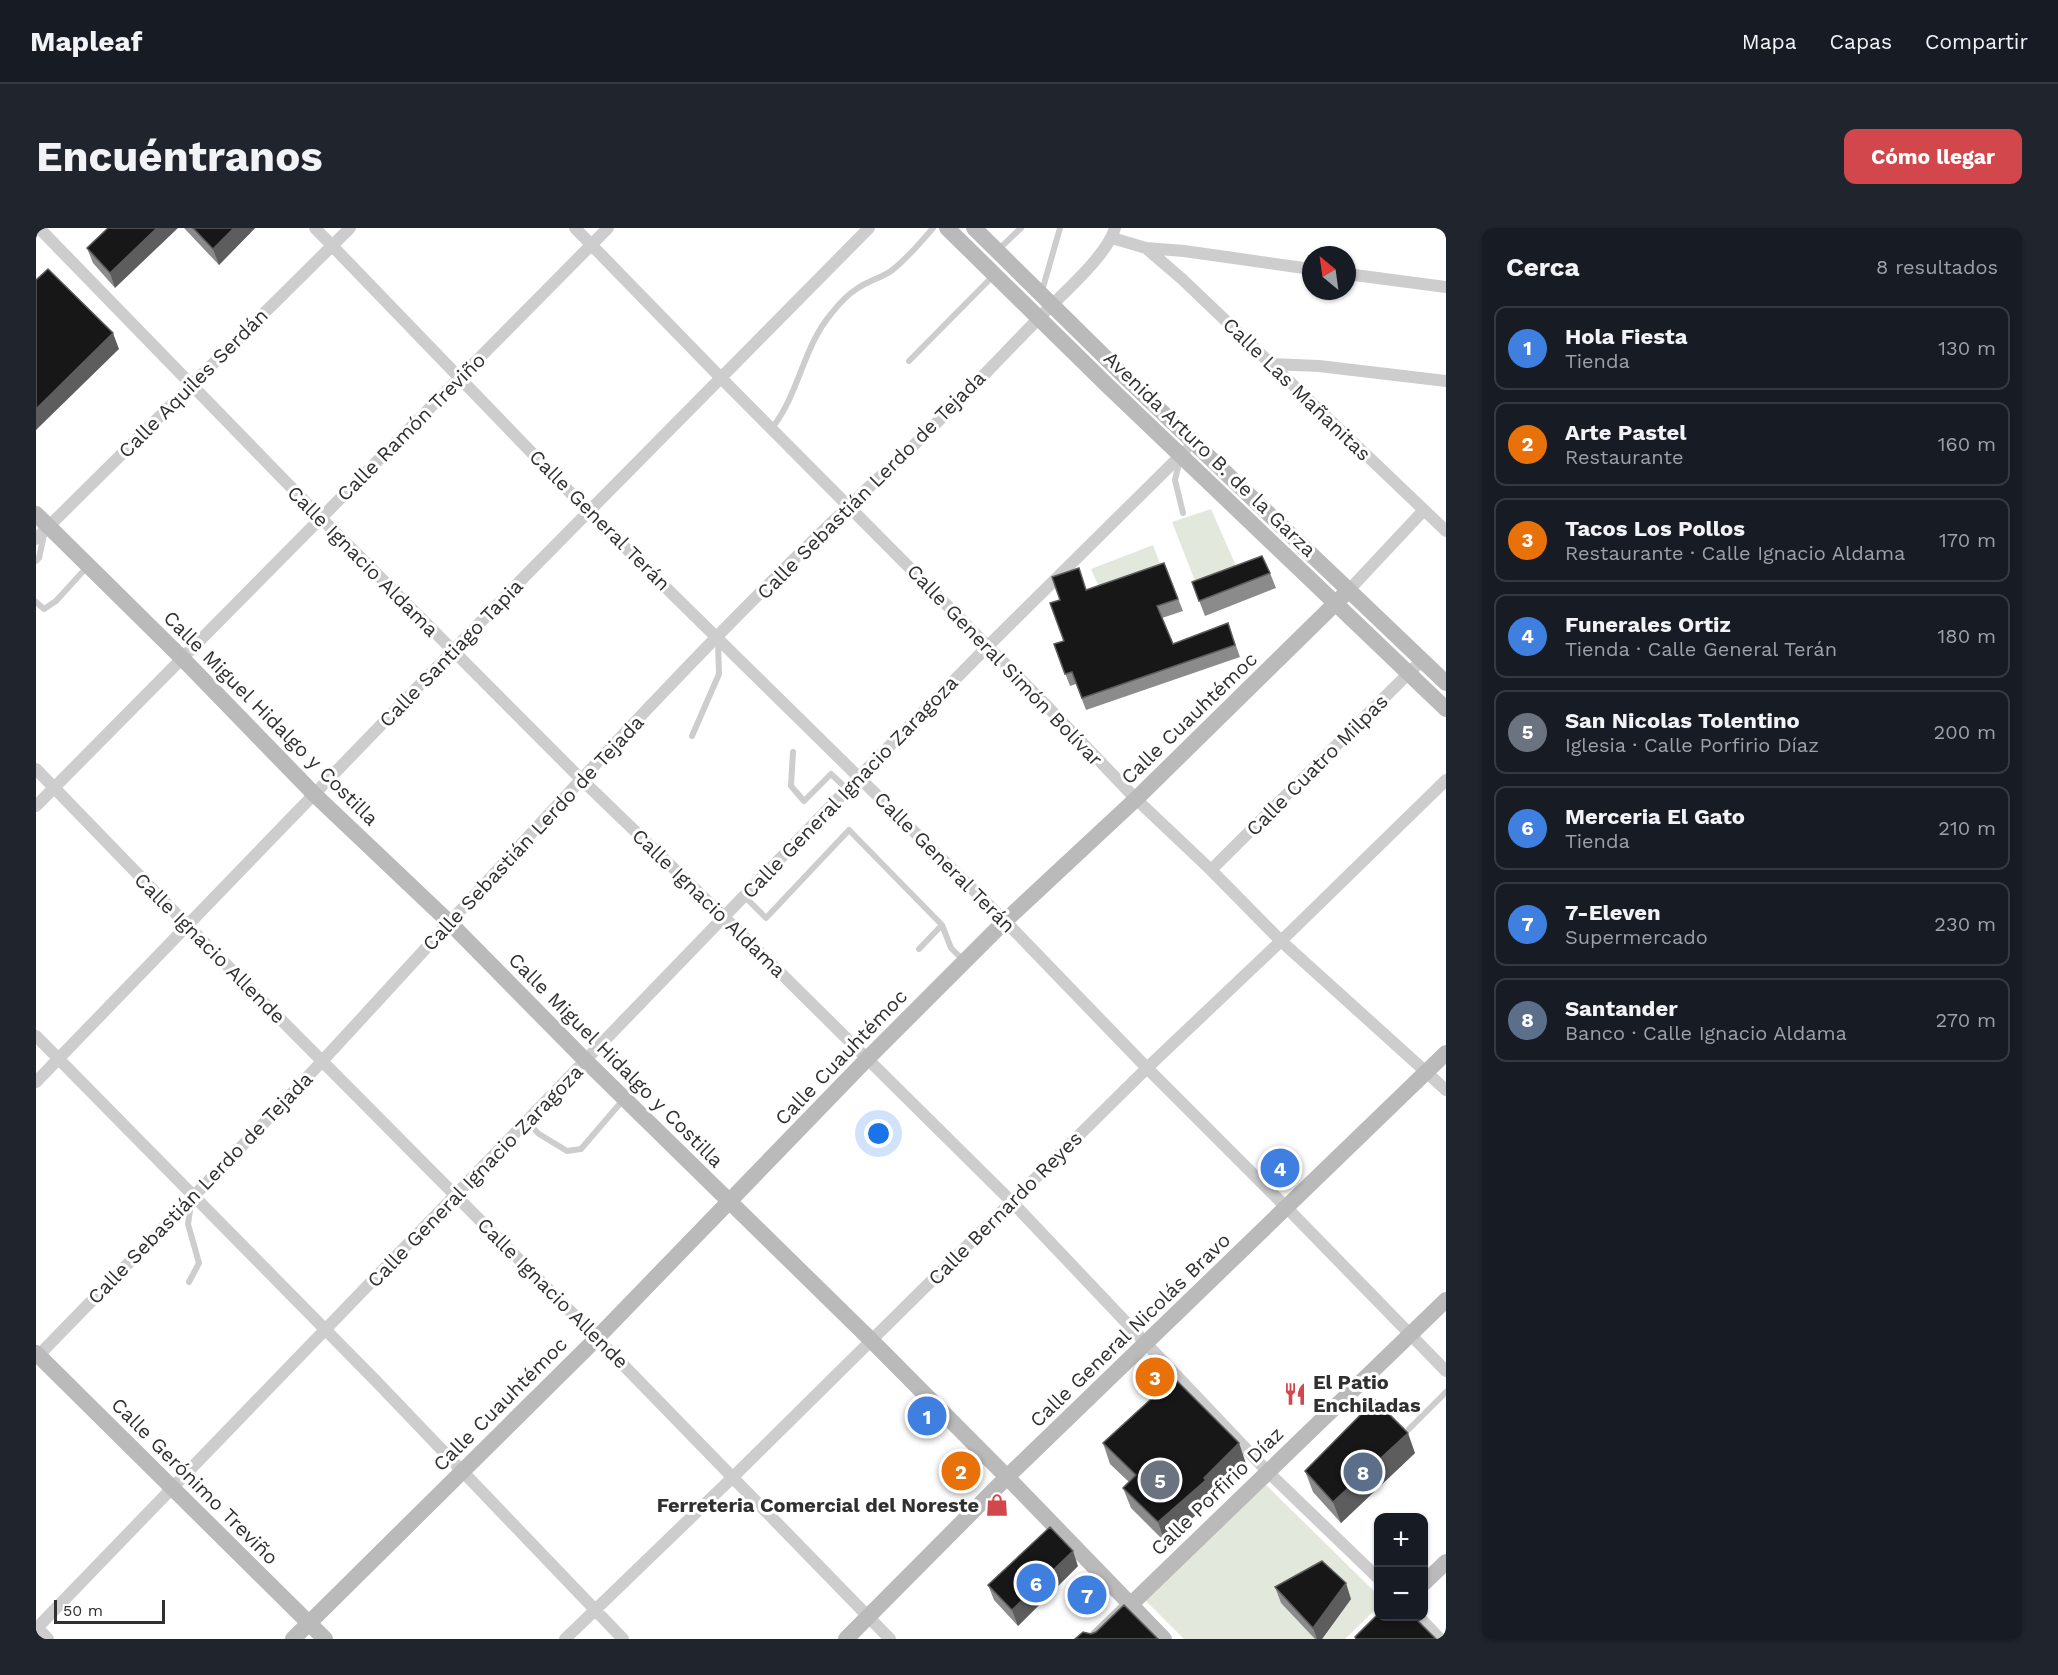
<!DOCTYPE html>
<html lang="es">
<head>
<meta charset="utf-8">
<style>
  body { margin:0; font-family:"Work Sans",sans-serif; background:#20242c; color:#f1f3f6 }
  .controls { position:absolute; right:18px; bottom:18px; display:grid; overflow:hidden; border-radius:12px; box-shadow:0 2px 4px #0004 }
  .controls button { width:54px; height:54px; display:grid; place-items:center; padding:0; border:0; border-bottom:2px solid #363941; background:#171b24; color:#f1f3f6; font:30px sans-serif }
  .compass { position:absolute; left:1266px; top:18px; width:54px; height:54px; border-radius:50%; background:#171b24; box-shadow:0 2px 4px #0004; rotate:331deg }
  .scale { position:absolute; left:18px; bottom:15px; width:111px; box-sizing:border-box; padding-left:6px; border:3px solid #303030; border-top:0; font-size:16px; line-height:21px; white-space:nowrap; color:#303030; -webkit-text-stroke:4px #fff; paint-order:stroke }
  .you { position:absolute; left:843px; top:906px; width:21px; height:21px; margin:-15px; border:4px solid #fff; border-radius:50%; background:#1a73e8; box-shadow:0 0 0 9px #1a73e833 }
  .badge { display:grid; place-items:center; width:39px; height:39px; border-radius:50%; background:#d2474b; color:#fff; font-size:20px; font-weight:700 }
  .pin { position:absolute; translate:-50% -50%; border:3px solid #fff; box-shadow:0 2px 6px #0006 }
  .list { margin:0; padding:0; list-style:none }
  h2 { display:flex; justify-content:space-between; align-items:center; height:78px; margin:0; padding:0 24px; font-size:26px }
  h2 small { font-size:20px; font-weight:400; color:#9ea1a6 }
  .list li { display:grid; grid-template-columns:39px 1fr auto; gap:18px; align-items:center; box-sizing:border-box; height:84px; margin:0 12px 12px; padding:0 12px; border:2px solid #363941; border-radius:12px }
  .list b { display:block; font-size:22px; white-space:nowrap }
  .list p { margin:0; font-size:20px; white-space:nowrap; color:#9ea1a6 }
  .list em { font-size:20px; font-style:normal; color:#9ea1a6 }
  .map { position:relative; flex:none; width:1410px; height:1411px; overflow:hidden; border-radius:12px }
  header { display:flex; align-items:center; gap:36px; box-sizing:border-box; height:84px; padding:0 30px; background:#171b24; border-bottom:2px solid #363941 }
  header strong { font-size:28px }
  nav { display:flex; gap:33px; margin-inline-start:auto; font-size:21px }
  .intro { display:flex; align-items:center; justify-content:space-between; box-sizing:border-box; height:144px; padding:0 36px }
  h1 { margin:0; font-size:42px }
  .button { padding:15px 27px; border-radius:12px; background:#d2474b; color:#fff; font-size:21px; font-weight:700 }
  main { display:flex; gap:36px; padding:0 36px }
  aside { flex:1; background:#171b24; border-radius:12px; box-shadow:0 2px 4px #0004 }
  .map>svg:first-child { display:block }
</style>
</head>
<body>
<header>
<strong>Mapleaf</strong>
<nav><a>Mapa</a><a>Capas</a><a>Compartir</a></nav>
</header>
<div class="intro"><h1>Encuéntranos</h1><a class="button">Cómo llegar</a></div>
<main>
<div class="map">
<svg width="1410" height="1411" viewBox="0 0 1410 1411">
  <rect width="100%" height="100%" fill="#fff"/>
  <path fill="#e3e8dd" d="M1175,281L1200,338L1159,353L1136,294Z
    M1117,317L1126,341L1066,366L1055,341Z
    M1227,1254L1342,1367V1379L1309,1411H1148L1109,1372Z"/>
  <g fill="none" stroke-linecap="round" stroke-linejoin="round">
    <path stroke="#cdcdcd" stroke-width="6" d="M962,22L985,0
      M1006,63L1024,0
      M873,133L958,47
      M736,200C763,166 767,119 795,86C802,77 812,66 822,60C832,53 845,50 855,43C871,31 884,15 897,0
      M1144,231L1139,252L1147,285
      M0,333L3,330L8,307
      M0,374L8,381L20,373L51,339
      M656,508L683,446L682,413
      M757,524L755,558L768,573L795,546L811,561
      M708,668L730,690L813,602L906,697L883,721
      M906,697L915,720L927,732
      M491,894L503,906L531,923L545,921L587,872
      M153,1054L163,1035L152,996L155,975
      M1373,1201L1410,1164"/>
    <path stroke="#cdcdcd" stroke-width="12" d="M3,0L285,290L545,551L688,689L976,974L1232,1244L1342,1350
      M279,0L553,284L969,693L1111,840L1251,980L1410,1143
      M539,0L685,150L1010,477L1100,571L1175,642L1245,713L1410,862
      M1076,10L1110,20L1148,23L1275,41
      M1110,20L1146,51L1410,303
      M1311,46L1410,59
      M1235,136L1283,138L1410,153
      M0,311L314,0
      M1313,362L1388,282
      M0,541L152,698L561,1110L854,1411
      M0,578L572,0
      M1175,642L1387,431
      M0,808L339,1152L587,1411
      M0,854L490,347L833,0
      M0,1130C97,1030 195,932 289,830C476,628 657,421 860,234C910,188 956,138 1004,89C1025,67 1071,28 1079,0
      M1382,1388L1404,1411
      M0,1398L12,1411
      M0,1401L823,549L952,418L1149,223
      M529,1411L697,1249L1111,840L1245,713L1410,552"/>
    <path stroke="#bababa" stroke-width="16" d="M911,0L1071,157L1410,481
      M938,0L1085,145L1410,455
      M0,286L146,430L279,567L413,694L550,833L835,1112L971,1249L1128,1411
      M0,1125L289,1411
      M1388,1355L1410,1334
      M257,1411L561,1110L832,830L969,693L1100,571L1313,362
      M810,1411L971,1249L1410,825
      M1059,1411L1410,1072"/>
  </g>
  <path fill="#8b8b8b" d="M72,0L79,60L57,35L51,20Z
    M148,0H219L183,37Z
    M1128,335L1147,383L1126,390L1137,416L1192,395L1204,429L1050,482L1040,456L1034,458L1018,416L1028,413L1050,362Z
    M1234,345L1240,360L1169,388L1156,354Z
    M1067,1215H1203L1210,1236L1176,1269L1177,1272L1129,1314L1095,1280L1087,1260L1093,1254L1074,1236Z
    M1379,1225L1305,1295L1277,1264L1269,1243Z
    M1042,1338L982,1398L958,1372L952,1357Z
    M1239,1359L1315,1371L1286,1411H1279L1245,1375Z"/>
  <path fill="#5d5d5d" d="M121,0H142L79,60L74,45Z
    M198,0H219L183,37L177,21Z
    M77,105L83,121L0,202V181Z
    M1372,1205L1379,1225L1305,1295L1297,1274Z
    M1203,1215L1210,1236L1176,1269L1177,1272L1129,1314L1122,1294Z
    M1037,1323L1042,1338L982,1398L976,1382Z
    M1310,1355L1315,1371L1286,1411H1281L1277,1400Z"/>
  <path fill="#171717" stroke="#5d5d5d" stroke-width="1.5" d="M72,0H121L74,45L51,20Z
    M157,0H198L177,21Z
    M12,41L77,105L0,181V52Z
    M1226,328L1234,345L1163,373L1156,354Z
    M1128,335L1142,371L1121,378L1137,416L1192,395L1199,417L1046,470L1036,444L1029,446L1018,416L1028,413L1014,375L1024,372L1016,349L1043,340L1050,362Z
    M1138,1150L1203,1215L1168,1250L1170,1252L1122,1294L1087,1260L1100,1247L1067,1215Z
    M1339,1172L1372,1205L1297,1274L1269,1243Z
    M1014,1299L1037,1323L976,1382L952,1357Z
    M1286,1333L1310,1355L1277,1400L1239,1359Z
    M1088,1377L1122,1411H1039L1047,1404L1055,1406L1060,1404Z
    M1342,1386V1389H1378L1400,1411H1320L1319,1409Z"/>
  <defs>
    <g id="restaurant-bare" transform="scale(1.8)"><path d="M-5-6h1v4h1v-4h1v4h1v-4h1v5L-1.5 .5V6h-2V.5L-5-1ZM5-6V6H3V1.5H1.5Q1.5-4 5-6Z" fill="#d2474b" stroke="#fff" stroke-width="2.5" paint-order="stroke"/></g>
    <g id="shop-bare" transform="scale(1.8)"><path d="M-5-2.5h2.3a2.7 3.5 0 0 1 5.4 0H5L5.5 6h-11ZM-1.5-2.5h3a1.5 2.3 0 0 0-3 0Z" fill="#d2474b" stroke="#fff" stroke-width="2.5" paint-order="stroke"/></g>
  </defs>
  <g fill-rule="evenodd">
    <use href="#restaurant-bare" x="1259" y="1166"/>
    <use href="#shop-bare" x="961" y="1277"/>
  </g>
  <g text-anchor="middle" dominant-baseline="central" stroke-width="6" stroke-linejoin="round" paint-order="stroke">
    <g font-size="20" fill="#303030" stroke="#fff">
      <text transform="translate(157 155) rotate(-45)">Calle Aquiles Serdán</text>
      <text transform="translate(1261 161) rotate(44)">Calle Las Mañanitas</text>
      <text transform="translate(375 199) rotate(-45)">Calle Ramón Treviño</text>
      <text transform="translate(1174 226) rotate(44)">Avenida Arturo B. de la Garza</text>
      <text transform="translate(835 257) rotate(-45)">Calle Sebastián Lerdo de Tejada</text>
      <text transform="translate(564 292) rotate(45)">Calle General Terán</text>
      <text transform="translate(327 333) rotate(45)">Calle Ignacio Aldama</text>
      <text transform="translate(415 425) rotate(-46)">Calle Santiago Tapia</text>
      <text transform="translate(969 437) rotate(46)">Calle General Simón Bolívar</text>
      <text transform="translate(235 490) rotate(45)">Calle Miguel Hidalgo y Costilla</text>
      <text transform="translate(1153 490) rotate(-44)">Calle Cuauhtémoc</text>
      <text transform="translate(1281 537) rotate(-45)">Calle Cuatro Milpas</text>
      <text transform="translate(814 559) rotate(-46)">Calle General Ignacio Zaragoza</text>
      <text transform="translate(497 605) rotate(-47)">Calle Sebastián Lerdo de Tejada</text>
      <text transform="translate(909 634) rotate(45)">Calle General Terán</text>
      <text transform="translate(673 675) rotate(44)">Calle Ignacio Aldama</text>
      <text transform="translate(174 720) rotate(45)">Calle Ignacio Allende</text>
      <text transform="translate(805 829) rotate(-46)">Calle Cuauhtémoc</text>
      <text transform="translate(580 832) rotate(45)">Calle Miguel Hidalgo y Costilla</text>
      <text transform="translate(439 948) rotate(-46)">Calle General Ignacio Zaragoza</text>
      <text transform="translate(164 960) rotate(-46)">Calle Sebastián Lerdo de Tejada</text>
      <text transform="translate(969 980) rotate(-45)">Calle Bernardo Reyes</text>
      <text transform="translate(517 1065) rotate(45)">Calle Ignacio Allende</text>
      <text transform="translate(1094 1102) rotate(-44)">Calle General Nicolás Bravo</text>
      <text transform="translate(464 1176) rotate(-45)">Calle Cuauhtémoc</text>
      <text transform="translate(159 1253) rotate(45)">Calle Gerónimo Treviño</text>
      <text transform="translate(1181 1263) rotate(-44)">Calle Porfirio Díaz</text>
    </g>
    <g font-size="20" font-weight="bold" fill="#303030" stroke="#fff" text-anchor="start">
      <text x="1277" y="1154">El Patio<tspan x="1277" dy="23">Enchiladas</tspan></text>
      <text x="943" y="1277" text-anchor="end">Ferreteria Comercial del Noreste</text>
    </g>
  </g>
</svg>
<div class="controls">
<button>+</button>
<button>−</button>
</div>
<svg class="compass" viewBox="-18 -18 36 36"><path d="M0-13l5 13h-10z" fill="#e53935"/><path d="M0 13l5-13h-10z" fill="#9ea1a6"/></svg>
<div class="scale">50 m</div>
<div class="you"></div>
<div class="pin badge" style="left:891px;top:1188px;background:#3f7fe0">1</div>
<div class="pin badge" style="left:925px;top:1243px;background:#e8710a">2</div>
<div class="pin badge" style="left:1119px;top:1149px;background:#e8710a">3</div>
<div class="pin badge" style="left:1244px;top:940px;background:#3f7fe0">4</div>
<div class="pin badge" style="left:1124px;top:1252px;background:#6b7280">5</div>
<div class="pin badge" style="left:1000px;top:1355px;background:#3f7fe0">6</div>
<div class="pin badge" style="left:1051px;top:1367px;background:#3f7fe0">7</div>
<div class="pin badge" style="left:1327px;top:1244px;background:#5c6f8a">8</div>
</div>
<aside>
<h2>Cerca<small>8 resultados</small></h2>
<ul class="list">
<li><span class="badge" style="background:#3f7fe0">1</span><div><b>Hola Fiesta</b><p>Tienda</p></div><em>130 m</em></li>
<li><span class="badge" style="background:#e8710a">2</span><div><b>Arte Pastel</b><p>Restaurante</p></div><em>160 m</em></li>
<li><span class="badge" style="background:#e8710a">3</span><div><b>Tacos Los Pollos</b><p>Restaurante · Calle Ignacio Aldama</p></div><em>170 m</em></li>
<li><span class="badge" style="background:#3f7fe0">4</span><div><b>Funerales Ortiz</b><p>Tienda · Calle General Terán</p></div><em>180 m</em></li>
<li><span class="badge" style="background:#6b7280">5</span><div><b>San Nicolas Tolentino</b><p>Iglesia · Calle Porfirio Díaz</p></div><em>200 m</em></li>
<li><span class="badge" style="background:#3f7fe0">6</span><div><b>Merceria El Gato</b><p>Tienda</p></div><em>210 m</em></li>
<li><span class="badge" style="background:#3f7fe0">7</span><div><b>7-Eleven</b><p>Supermercado</p></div><em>230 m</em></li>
<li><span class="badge" style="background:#5c6f8a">8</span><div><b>Santander</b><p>Banco · Calle Ignacio Aldama</p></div><em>270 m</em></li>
</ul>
</aside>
</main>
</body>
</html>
